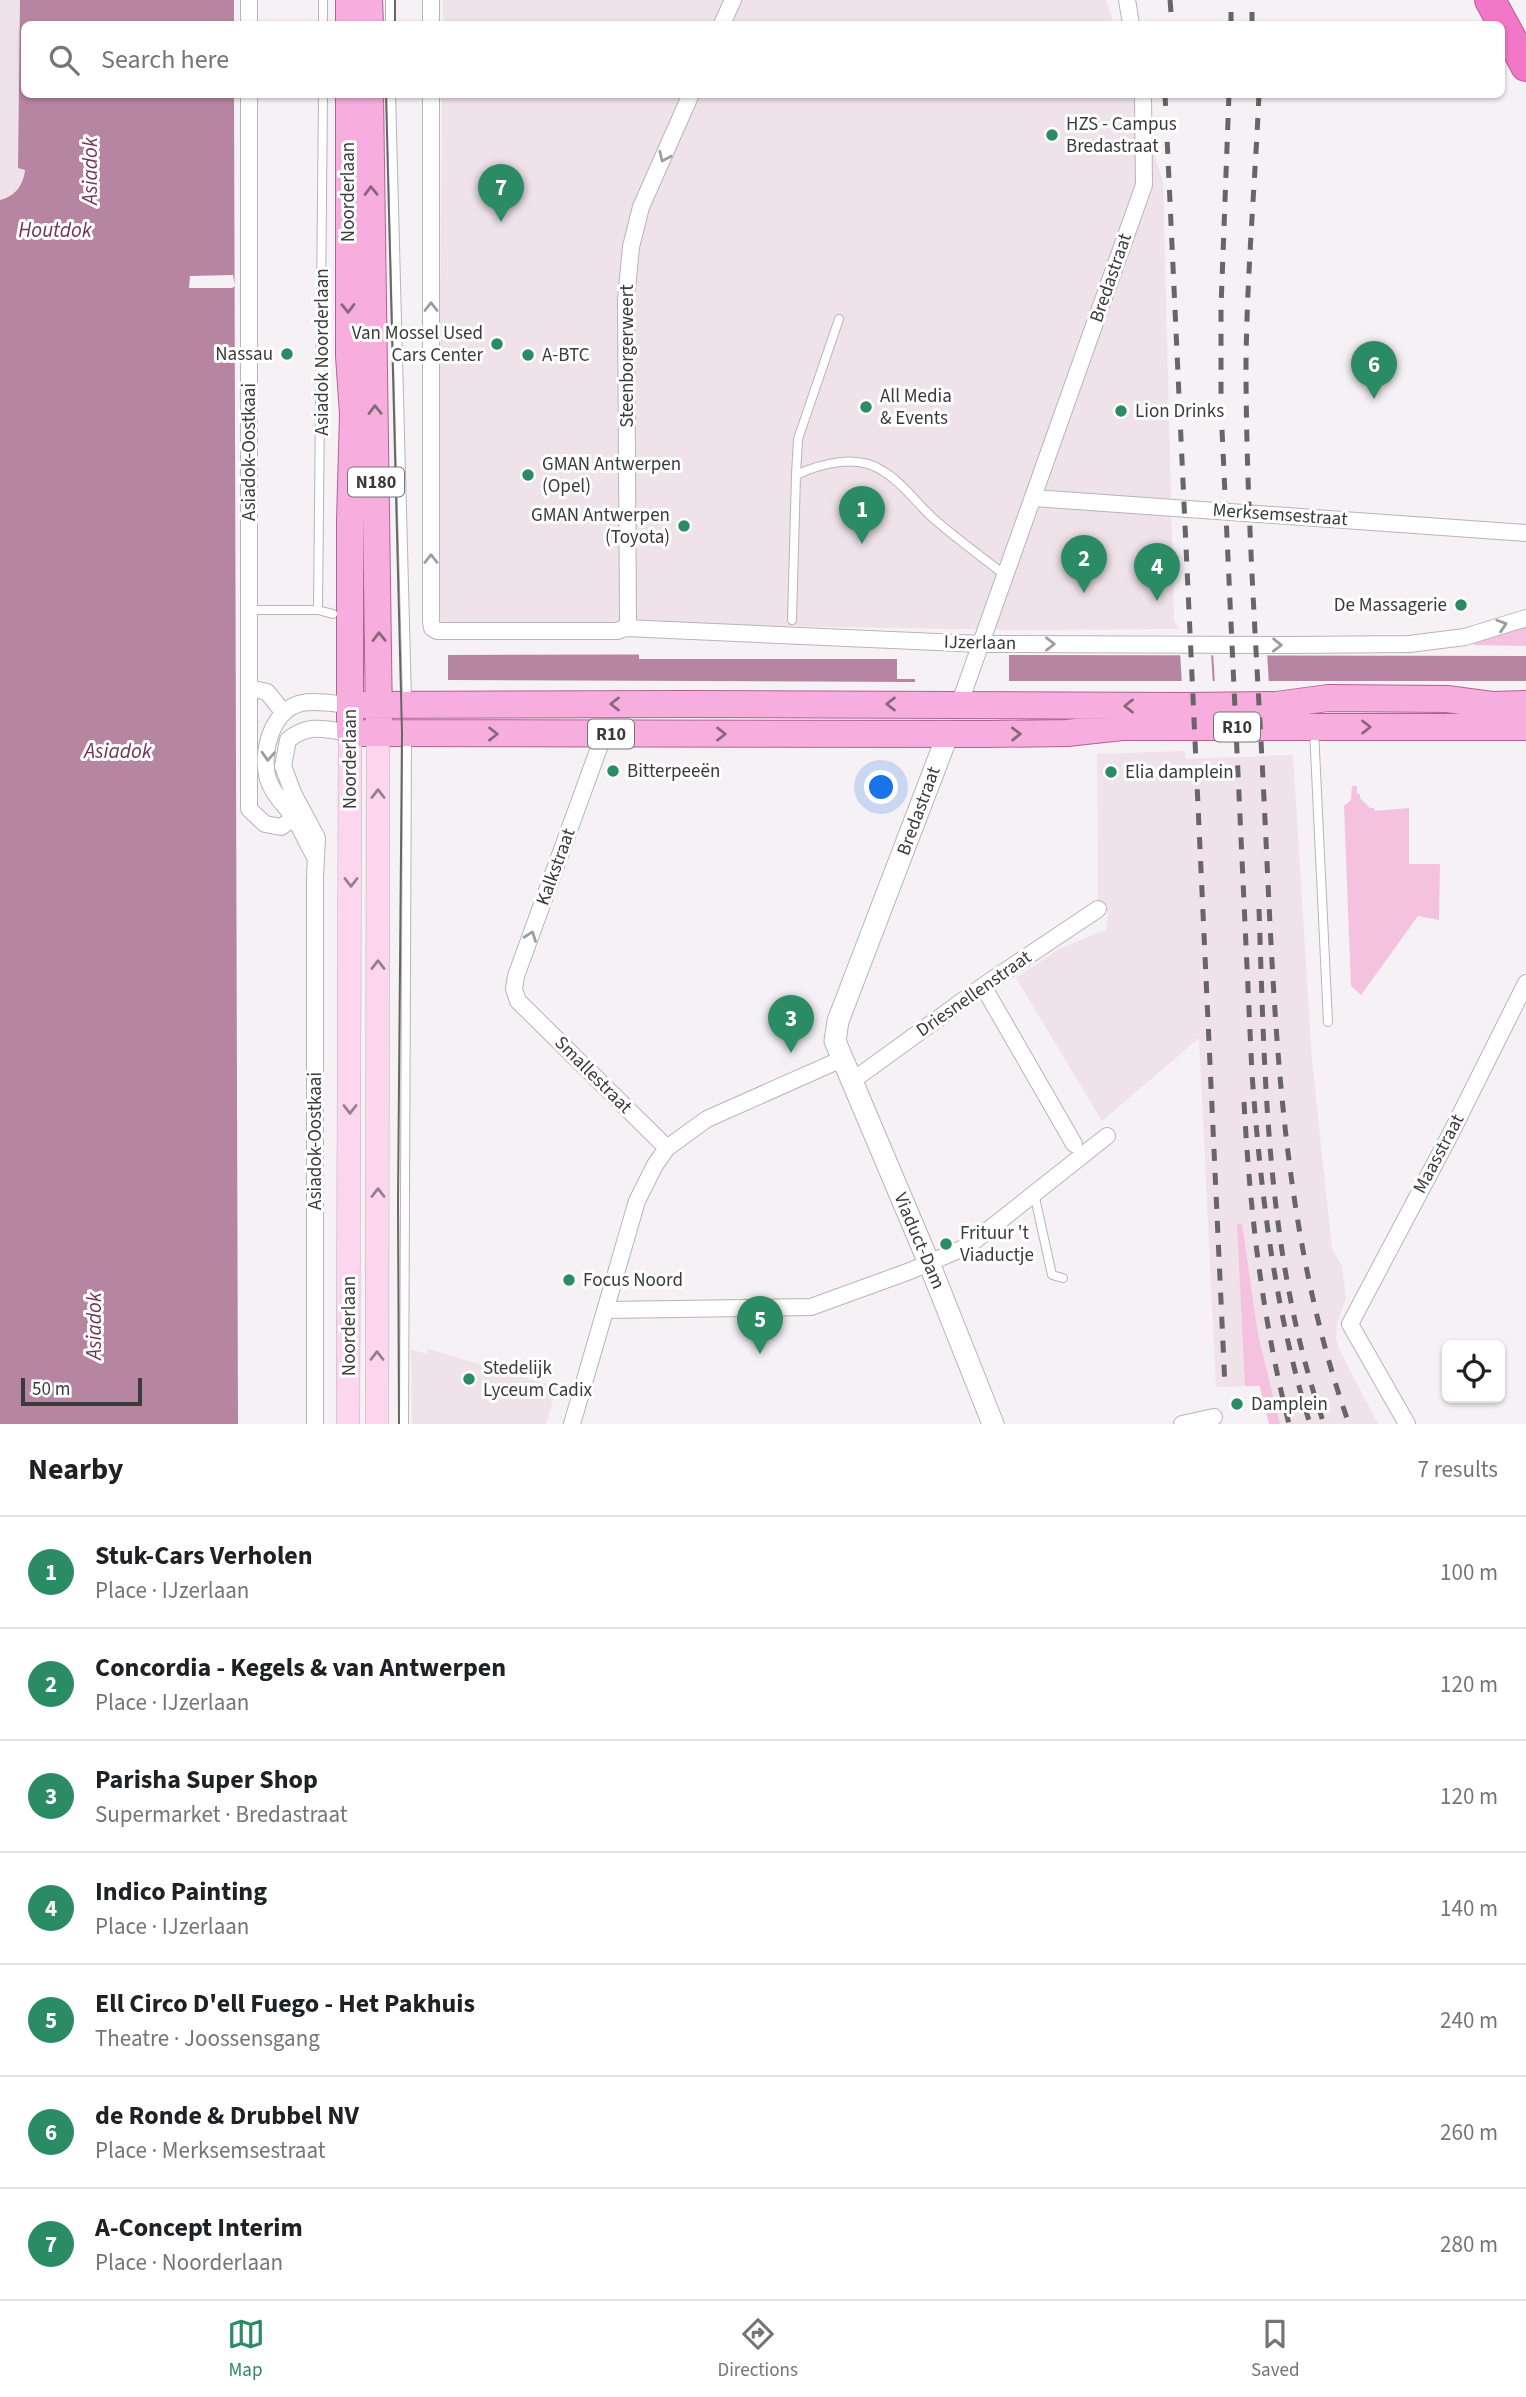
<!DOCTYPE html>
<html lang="en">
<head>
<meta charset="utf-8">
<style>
  body { margin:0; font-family:"Source Sans 3",sans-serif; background:#f2f2f2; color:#202124 }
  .controls { position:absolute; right:21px; bottom:21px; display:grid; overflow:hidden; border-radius:10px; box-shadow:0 2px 5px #0004 }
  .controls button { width:63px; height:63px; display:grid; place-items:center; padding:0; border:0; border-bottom:2px solid #e0e0e0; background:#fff; color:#202124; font:35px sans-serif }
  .scale { position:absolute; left:21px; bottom:18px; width:121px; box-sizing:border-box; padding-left:7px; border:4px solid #3c3a3b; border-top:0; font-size:19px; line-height:24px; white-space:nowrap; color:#3c3a3b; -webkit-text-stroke:5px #fff; paint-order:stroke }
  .you { position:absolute; left:882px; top:788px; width:24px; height:24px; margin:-18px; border:5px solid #fff; border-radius:50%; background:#1a73e8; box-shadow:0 0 0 10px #1a73e833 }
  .badge { display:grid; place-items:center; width:46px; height:46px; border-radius:50%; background:#2a8b65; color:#fff; font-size:23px; font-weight:700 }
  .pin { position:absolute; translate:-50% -58px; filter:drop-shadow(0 2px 4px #0008) }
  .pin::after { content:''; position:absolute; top:37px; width:24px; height:21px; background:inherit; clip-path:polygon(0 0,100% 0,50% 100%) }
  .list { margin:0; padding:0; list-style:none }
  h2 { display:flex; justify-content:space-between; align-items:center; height:91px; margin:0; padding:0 28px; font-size:30px }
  h2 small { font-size:23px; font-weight:400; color:#757577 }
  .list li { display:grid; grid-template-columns:46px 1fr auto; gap:21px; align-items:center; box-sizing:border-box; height:112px; padding:0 28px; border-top:2px solid #e0e0e0 }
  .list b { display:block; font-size:26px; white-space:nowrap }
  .list p { margin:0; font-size:23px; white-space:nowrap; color:#757577 }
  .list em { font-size:23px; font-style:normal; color:#757577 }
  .icon { flex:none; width:38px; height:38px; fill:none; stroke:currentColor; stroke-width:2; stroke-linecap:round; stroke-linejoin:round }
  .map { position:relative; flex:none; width:1526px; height:1424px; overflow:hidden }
  .search { position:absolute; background:#fff; box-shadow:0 2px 5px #0004; left:21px; right:21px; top:21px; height:77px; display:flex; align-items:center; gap:18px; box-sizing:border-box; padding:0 24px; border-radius:10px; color:#757577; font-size:26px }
  .sheet { height:875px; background:#fff }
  nav { display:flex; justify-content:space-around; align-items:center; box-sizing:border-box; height:98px; border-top:2px solid #e0e0e0; background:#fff; font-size:19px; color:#757577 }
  nav a { display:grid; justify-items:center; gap:4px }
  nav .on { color:#2a8b65 }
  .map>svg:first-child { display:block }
</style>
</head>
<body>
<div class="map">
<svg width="1526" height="1424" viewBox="0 0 1526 1424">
  <rect width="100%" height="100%" fill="#f6f1f4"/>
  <path fill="#efe2e9" d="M0,0H21L25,169L23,181L18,190L9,198L0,200Z
    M443,0H1106L1114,24H443Z
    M442,95H1136L1163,182L1174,620L1179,629L1024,630L645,624H437Z
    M1185,751L1186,759L1293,755L1312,1061L1332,1249L1342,1266L1346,1298L1337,1324L1336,1339L1340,1351L1378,1424H1269L1259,1386L1216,1387L1199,1038L1102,1121L1016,978L1059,949L1106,930L1108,912L1098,901L1097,754Z
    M411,1349L426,1354L428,1349L557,1387L546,1424H412Z"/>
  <path fill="#f4c2df" d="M1526,626V646L1474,645L1475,641Z
    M1352,786H1357V794H1360V798L1370,808H1374L1375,811L1409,808V864H1440L1439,920L1418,916L1361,995L1351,986L1344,806L1351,800Z
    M1237,1224H1242L1258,1335L1280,1424H1269L1260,1386H1245Z"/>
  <path fill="#b685a2" d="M20,0H234V24H24V94L234,95L238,1424H0V200C16,196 23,185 25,170L18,168Z
    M914,654L915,682L448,680V655Z
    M1009,655L1526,656V681H1009Z"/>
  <path fill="#f6f1f4" d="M233,275L235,286L232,288H189L190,276Z
    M790,651H860V653L897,654V651H915L917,652V679H897V659H639V653H789Z
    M1180,652H1211L1213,685H1182Z
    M1213,652H1267L1269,685H1215Z"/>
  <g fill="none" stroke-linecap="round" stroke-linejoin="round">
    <g stroke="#b9b4b7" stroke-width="10">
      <path id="service" d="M390,0V24
        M323,24V0
        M391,94L407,700
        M796,475L798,439L839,319
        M249,610H318L333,614
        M318,610L323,94
        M792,620L796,475C822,463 858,454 883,471C903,483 917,504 934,519C957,539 982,557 1006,576
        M1314,730L1328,1022
        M1034,1193L1052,1275L1063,1278
        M404,1424L407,738"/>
    </g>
    <g stroke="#b9b4b7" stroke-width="18">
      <path id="minor" d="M1127,0L1131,24
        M249,24V0
        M431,24V0
        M722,24L733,0
        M249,94V809L265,824L281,827L294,818L302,810
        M431,94V621L432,628L437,631H617L625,628L982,644L1290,645L1409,644L1465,637L1526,618
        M1034,498L1526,533
        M625,628L628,622L626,299L631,247L641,207L691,94
        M249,688L267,692L284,713
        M959,705L1144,185L1143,94
        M604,734L516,976L514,989L518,1001L667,1148
        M315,857C308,845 302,831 295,819C286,806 273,795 268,779C260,753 272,709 302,703C317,700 335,704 350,705
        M983,986L1074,1144
        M852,1081L983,986L1098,909
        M607,1310L811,1307L910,1271L968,1246L1107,1136
        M315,1424V877L317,838L293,793L283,766L288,740C309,723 325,729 350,733
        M572,1424L637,1201L655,1165L667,1148L707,1119L842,1059
        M1182,1424L1214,1417
        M1407,1424L1350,1324L1450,1135L1526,983"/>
    </g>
    <g stroke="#b9b4b7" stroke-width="23">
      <path id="tertiary" d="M948,734L838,1021L835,1041L929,1263L993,1424"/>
    </g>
    <g stroke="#b9b4b7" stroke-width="24">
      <path id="secondary" d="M348,1424L350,733
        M377,1424L378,733"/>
    </g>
    <g stroke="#b26295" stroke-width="28">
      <path id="primary" d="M349,0V24
        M369,0L370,24
        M349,94V356L353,414L350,520V733L988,734L1067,733L1122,727H1526
        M370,94L379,721
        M350,705L684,704L1185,706L1276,705L1328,698L1447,699L1492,705L1526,704"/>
    </g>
    <g stroke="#b26295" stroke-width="32">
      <path id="motorway" d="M1490,0L1526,66"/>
    </g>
    <use href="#service" stroke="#fff" stroke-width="8"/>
    <use href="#minor" stroke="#fff" stroke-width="16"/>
    <use href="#tertiary" stroke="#fff" stroke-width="21"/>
    <use href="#secondary" stroke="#fbd6ee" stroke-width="23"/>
    <use href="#primary" stroke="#f7addd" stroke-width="26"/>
    <use href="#motorway" stroke="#f277c6" stroke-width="30"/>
    <path stroke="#686567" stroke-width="2" d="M395,0V24
      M386,94L402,733L398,1202L399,1424"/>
    <path stroke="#686567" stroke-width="5" stroke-dasharray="12 12" stroke-linecap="butt" d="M1170,0L1172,24
      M1231,24V0
      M1252,24V0
      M1165,94L1225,1387
      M1229,94L1221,307V408L1252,1074C1261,1194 1274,1308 1310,1424
      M1259,94C1255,184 1247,273 1246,363C1246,515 1258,668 1265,820C1275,1024 1280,1230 1349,1424
      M1259,909C1265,1082 1266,1258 1324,1424
      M1244,1102C1250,1212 1262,1318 1289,1424"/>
  </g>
  <defs><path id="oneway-chevron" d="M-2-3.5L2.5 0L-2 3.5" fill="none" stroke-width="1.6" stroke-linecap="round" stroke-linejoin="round" transform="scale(1.75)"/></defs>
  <g stroke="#9e9c9d">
    <use href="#oneway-chevron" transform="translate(664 157) rotate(114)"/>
    <use href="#oneway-chevron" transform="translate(431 307) rotate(-90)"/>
    <use href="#oneway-chevron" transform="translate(431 559) rotate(-90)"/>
    <use href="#oneway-chevron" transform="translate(1502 625) rotate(-18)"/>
    <use href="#oneway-chevron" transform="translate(1050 644)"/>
    <use href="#oneway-chevron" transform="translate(1277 645) rotate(1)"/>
    <use href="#oneway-chevron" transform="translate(268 756) rotate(93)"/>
    <use href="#oneway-chevron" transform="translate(531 936) rotate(-70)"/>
  </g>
  <g stroke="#87687c">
    <use href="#oneway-chevron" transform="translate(371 191) rotate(-91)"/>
    <use href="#oneway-chevron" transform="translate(348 308) rotate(89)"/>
    <use href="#oneway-chevron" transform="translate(375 410) rotate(-91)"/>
    <use href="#oneway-chevron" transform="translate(379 637) rotate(-91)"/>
    <use href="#oneway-chevron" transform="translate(615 704) rotate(180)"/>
    <use href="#oneway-chevron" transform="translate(891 704) rotate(-180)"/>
    <use href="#oneway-chevron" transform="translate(1129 706) rotate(-180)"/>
    <use href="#oneway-chevron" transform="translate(1366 727)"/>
    <use href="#oneway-chevron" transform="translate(493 734)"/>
    <use href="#oneway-chevron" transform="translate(721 734)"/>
    <use href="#oneway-chevron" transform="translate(1016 734) rotate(-1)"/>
  </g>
  <g stroke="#92808c">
    <use href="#oneway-chevron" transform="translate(378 794) rotate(-90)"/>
    <use href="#oneway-chevron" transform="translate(351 882) rotate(90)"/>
    <use href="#oneway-chevron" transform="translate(378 965) rotate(-90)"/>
    <use href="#oneway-chevron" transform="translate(350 1109) rotate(90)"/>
    <use href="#oneway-chevron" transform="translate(378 1193) rotate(-90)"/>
    <use href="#oneway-chevron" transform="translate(377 1356) rotate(-90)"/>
  </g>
  <g fill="#2a8b65" stroke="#fff" stroke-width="2.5">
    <circle cx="1052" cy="135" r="7"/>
    <circle cx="497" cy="344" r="7"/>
    <circle cx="287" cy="354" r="7"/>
    <circle cx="528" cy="355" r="7"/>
    <circle cx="866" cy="407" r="7"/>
    <circle cx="1121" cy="411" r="7"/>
    <circle cx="528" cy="475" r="7"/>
    <circle cx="684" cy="526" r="7"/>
    <circle cx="1461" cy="605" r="7"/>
    <circle cx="613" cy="771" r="7"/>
    <circle cx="1111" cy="772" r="7"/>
    <circle cx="946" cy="1244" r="7"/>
    <circle cx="569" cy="1280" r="7"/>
    <circle cx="469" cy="1379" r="7"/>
    <circle cx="1237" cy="1404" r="7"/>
  </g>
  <g text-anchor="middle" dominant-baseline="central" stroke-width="6" stroke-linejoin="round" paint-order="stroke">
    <g fill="#fff" stroke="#767576" stroke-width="2">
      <rect x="348" y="467.5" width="56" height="29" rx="5"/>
      <rect x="1214" y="712.5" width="46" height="29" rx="5"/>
      <rect x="588" y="719.5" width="46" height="29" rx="5"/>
    </g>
    <g font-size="18" font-weight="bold" fill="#3c3a3b">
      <text x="376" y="482">N180</text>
      <text x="1237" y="727">R10</text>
      <text x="611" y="734">R10</text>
    </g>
    <g font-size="19" fill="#3c3a3b" stroke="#fff" text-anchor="start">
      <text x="1066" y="124">HZS - Campus<tspan x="1066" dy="22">Bredastraat</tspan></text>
      <text x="483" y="333" text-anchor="end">Van Mossel Used<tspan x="483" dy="22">Cars Center</tspan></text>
      <text x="273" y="354" text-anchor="end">Nassau</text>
      <text x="542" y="355">A-BTC</text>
      <text x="880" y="396">All Media<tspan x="880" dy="22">&amp; Events</tspan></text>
      <text x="1135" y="411">Lion Drinks</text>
      <text x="542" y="464">GMAN Antwerpen<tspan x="542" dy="22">(Opel)</tspan></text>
      <text x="670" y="515" text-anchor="end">GMAN Antwerpen<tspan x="670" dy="22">(Toyota)</tspan></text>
      <text x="1447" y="605" text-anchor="end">De Massagerie</text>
      <text x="627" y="771">Bitterpeeën</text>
      <text x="1125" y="772">Elia damplein</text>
      <text x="960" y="1233">Frituur 't<tspan x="960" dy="22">Viaductje</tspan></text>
      <text x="583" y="1280">Focus Noord</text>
      <text x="483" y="1368">Stedelijk<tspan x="483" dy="22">Lyceum Cadix</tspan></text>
      <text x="1251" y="1404">Damplein</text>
    </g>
    <g font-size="19" fill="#3c3a3b" stroke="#fff">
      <text transform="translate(348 192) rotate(-90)">Noorderlaan</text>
      <text transform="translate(1111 278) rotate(-71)">Bredastraat</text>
      <text transform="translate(322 352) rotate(-90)">Asiadok Noorderlaan</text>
      <text transform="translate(627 356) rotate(-90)">Steenborgerweert</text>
      <text transform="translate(249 452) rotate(-90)">Asiadok-Oostkaai</text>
      <text transform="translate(1280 515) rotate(4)">Merksemsestraat</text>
      <text transform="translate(980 643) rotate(1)">IJzerlaan</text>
      <text transform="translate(350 759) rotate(-90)">Noorderlaan</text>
      <text transform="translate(919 811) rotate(-70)">Bredastraat</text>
      <text transform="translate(556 867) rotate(-70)">Kalkstraat</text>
      <text transform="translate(974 994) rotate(-35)">Driesnellenstraat</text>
      <text transform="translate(593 1075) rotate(45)">Smallestraat</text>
      <text transform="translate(315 1141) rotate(-90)">Asiadok-Oostkaai</text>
      <text transform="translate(1439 1154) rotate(-62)">Maasstraat</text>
      <text transform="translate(919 1241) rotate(67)">Viaduct-Dam</text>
      <text transform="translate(349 1326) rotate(-90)">Noorderlaan</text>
    </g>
    <g font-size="21" font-style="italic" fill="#72335c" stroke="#fff">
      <text transform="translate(90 171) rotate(-90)">Asiadok</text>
      <text x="55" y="230">Houtdok</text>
      <text x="118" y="751">Asiadok</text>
      <text transform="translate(94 1326) rotate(-90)">Asiadok</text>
    </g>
  </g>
</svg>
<div class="controls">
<button><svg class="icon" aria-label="locate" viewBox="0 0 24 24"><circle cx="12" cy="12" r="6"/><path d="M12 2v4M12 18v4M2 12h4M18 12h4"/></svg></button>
</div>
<div class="scale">50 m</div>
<div class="you"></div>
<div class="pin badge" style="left:862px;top:544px">1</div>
<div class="pin badge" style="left:1084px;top:593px">2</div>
<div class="pin badge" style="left:791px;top:1053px">3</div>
<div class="pin badge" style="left:1157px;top:601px">4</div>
<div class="pin badge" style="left:760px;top:1354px">5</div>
<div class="pin badge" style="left:1374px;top:399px">6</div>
<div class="pin badge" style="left:501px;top:222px">7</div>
<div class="search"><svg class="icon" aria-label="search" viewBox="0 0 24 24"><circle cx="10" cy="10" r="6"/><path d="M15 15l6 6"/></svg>Search here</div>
</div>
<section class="sheet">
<h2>Nearby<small>7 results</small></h2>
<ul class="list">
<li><span class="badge">1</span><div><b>Stuk-Cars Verholen</b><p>Place · IJzerlaan</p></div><em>100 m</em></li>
<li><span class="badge">2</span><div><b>Concordia - Kegels &amp; van Antwerpen</b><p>Place · IJzerlaan</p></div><em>120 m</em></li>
<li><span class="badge">3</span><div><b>Parisha Super Shop</b><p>Supermarket · Bredastraat</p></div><em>120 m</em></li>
<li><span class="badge">4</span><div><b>Indico Painting</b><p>Place · IJzerlaan</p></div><em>140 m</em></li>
<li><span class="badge">5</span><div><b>Ell Circo D'ell Fuego - Het Pakhuis</b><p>Theatre · Joossensgang</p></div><em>240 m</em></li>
<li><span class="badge">6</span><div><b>de Ronde &amp; Drubbel NV</b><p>Place · Merksemsestraat</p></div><em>260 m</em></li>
<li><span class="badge">7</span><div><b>A-Concept Interim</b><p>Place · Noorderlaan</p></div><em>280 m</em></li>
</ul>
</section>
<nav>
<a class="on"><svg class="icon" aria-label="map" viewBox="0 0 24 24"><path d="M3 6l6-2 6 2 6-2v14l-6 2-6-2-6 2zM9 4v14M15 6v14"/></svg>Map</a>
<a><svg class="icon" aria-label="directions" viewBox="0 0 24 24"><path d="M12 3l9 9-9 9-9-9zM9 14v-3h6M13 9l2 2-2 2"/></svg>Directions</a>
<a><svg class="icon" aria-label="saved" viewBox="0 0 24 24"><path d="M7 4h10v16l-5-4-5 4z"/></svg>Saved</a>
</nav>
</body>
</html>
